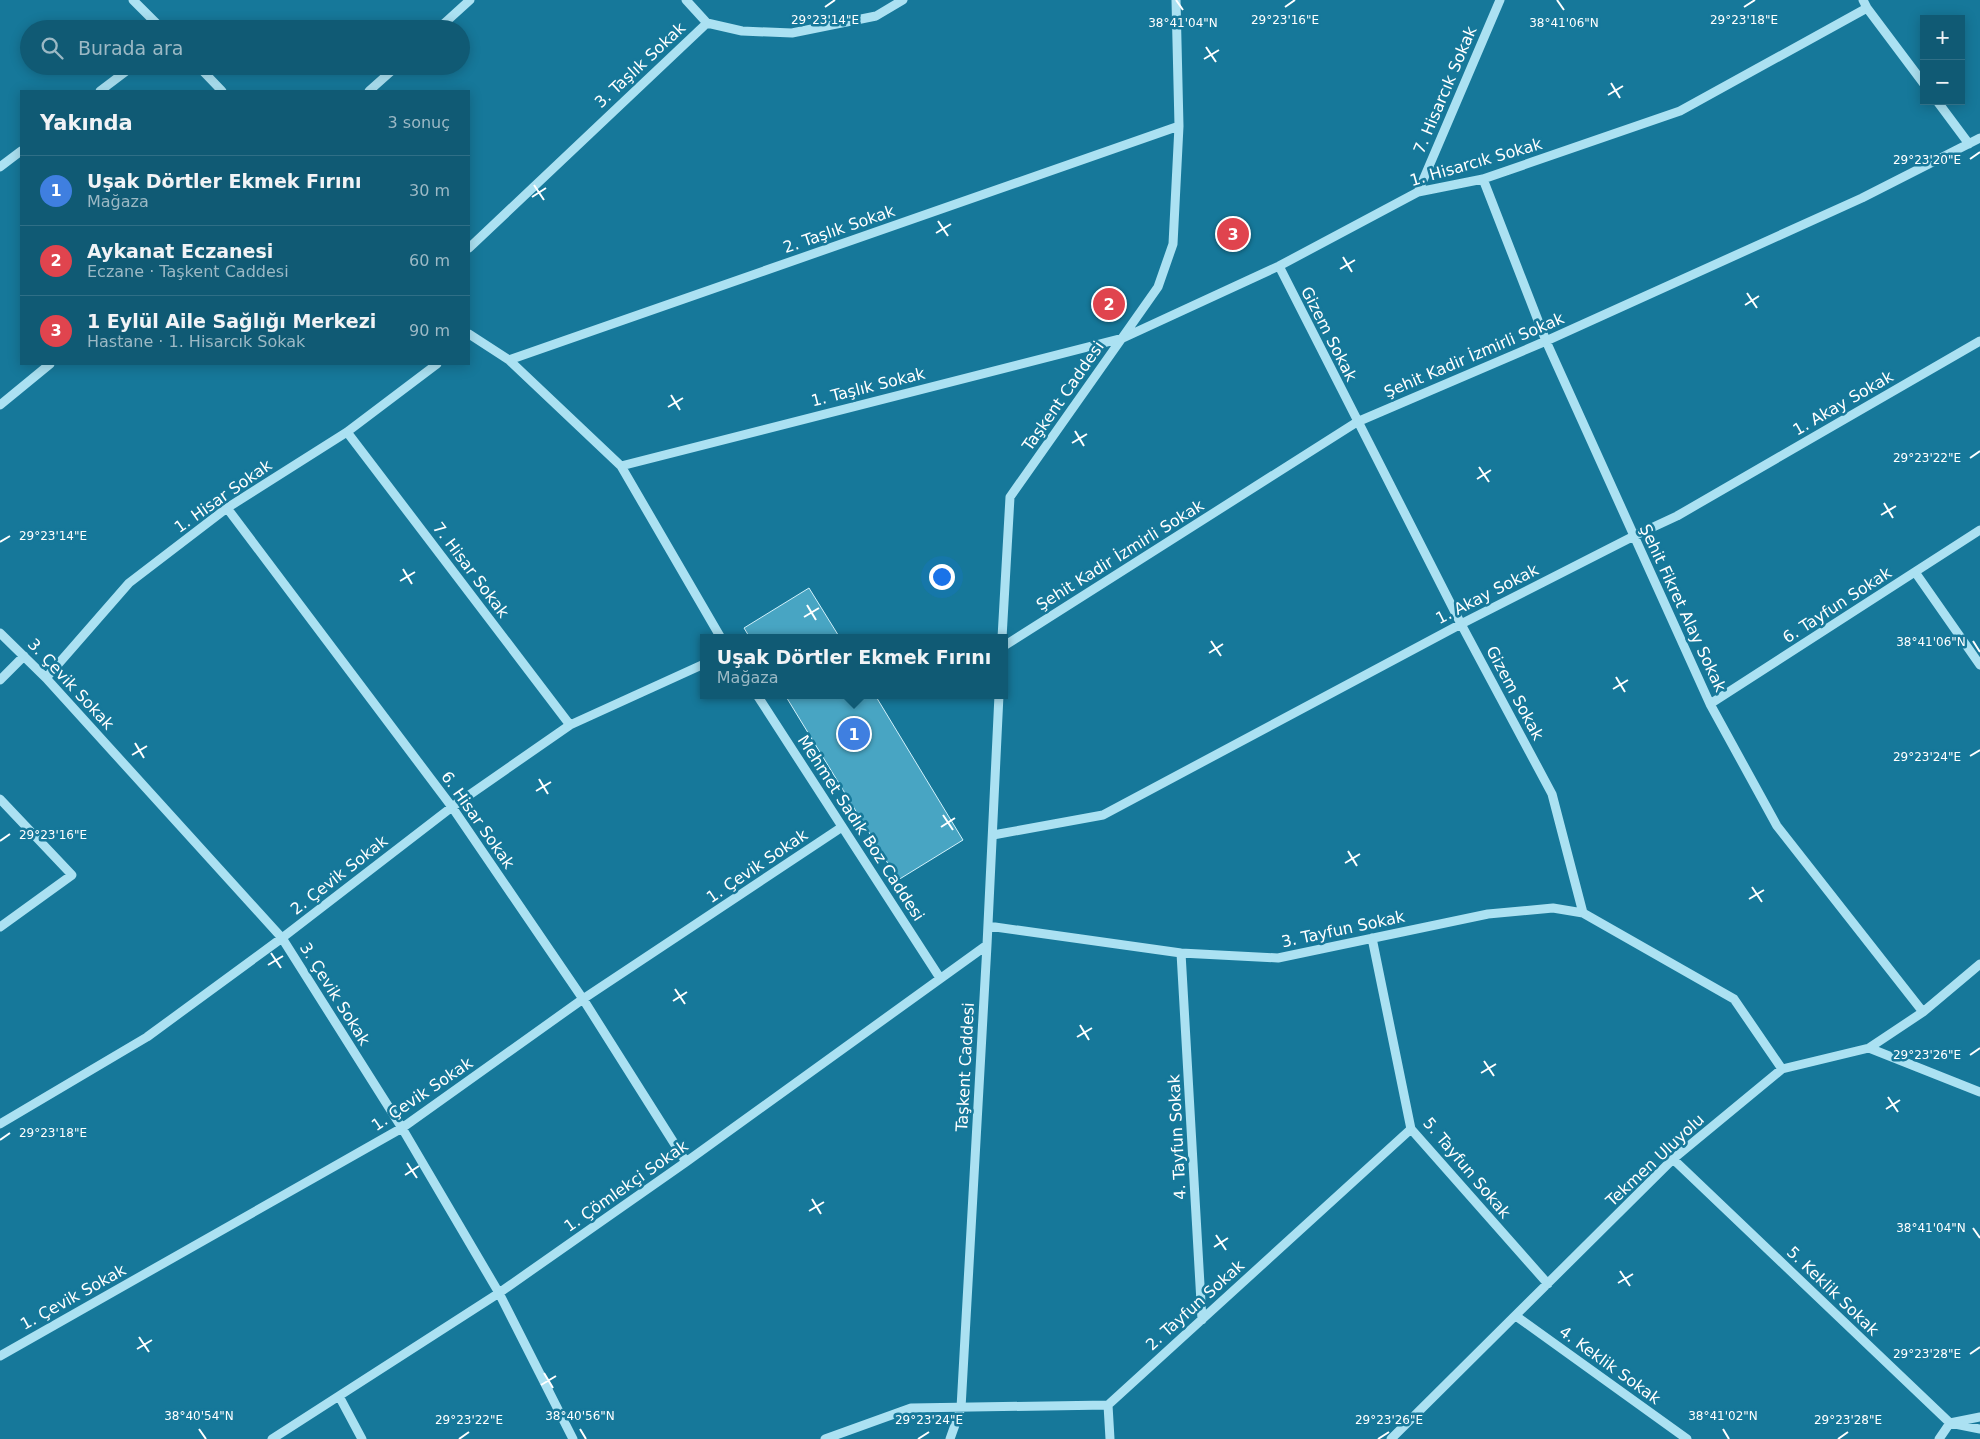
<!DOCTYPE html>
<html lang="tr">
<head>
<meta charset="utf-8">
<style>
  body { margin:0; font-family:"DejaVu Sans",sans-serif; background:#196079; color:#f1f3f6 }
  .controls { position:absolute; right:15px; top:15px; display:grid; overflow:hidden; border-radius:0px; box-shadow:0 2px 12px #0003 }
  .controls button { width:45px; height:45px; display:grid; place-items:center; padding:0; border:0; border-bottom:1px solid #306f86; background:#105a74; color:#f1f3f6; font:25px sans-serif }
  .you { position:absolute; left:941px; top:576px; width:18px; height:18px; margin:-12px; border:4px solid #fff; border-radius:50%; background:#1a73e8; box-shadow:0 0 0 8px #1a73e833 }
  .badge { display:grid; place-items:center; width:32px; height:32px; border-radius:50%; background:#e69b98; color:#fff; font-size:16px; font-weight:700 }
  .pin { position:absolute; translate:-50% -50%; border:2px solid #fff; box-shadow:0 1px 5px #0006 }
  .popup { position:absolute; left:700px; top:634px; width:308px; height:65px; box-sizing:border-box; display:grid; place-content:center; border-radius:0px; background:#105a74; filter:drop-shadow(0 1px 4px #0005); font-size:16px; white-space:nowrap; color:#9cb9c5 }
  .popup b { font-size:19px; color:#f1f3f6 }
  .popup::after { content:''; position:absolute; left:50%; top:100%; margin-left:-10px; border:10px solid transparent; border-top-color:#105a74 }
  .list { margin:0; padding:0; list-style:none }
  h2 { display:flex; justify-content:space-between; align-items:center; height:65px; margin:0; padding:0 20px; font-size:21px }
  h2 small { font-size:16px; font-weight:400; color:#9cb9c5 }
  .list li { display:grid; grid-template-columns:32px 1fr auto; gap:15px; align-items:center; box-sizing:border-box; height:70px; padding:0 20px; border-top:1px solid #306f86 }
  .list b { display:block; font-size:19px; white-space:nowrap }
  .list p { margin:0; font-size:16px; white-space:nowrap; color:#9cb9c5 }
  .list em { font-size:16px; font-style:normal; color:#9cb9c5 }
  .icon { flex:none; width:28px; height:28px; fill:none; stroke:currentColor; stroke-width:2; stroke-linecap:round; stroke-linejoin:round }
  .map { position:relative; flex:none; width:1980px; height:1439px; overflow:hidden }
  .search { position:absolute; background:#105a74; box-shadow:0 2px 12px #0003; left:20px; top:20px; width:450px; height:55px; display:flex; align-items:center; gap:12px; box-sizing:border-box; padding:0 18px; border-radius:28px; color:#9cb9c5; font-size:19px }
  .panel { position:absolute; background:#105a74; box-shadow:0 2px 12px #0003; left:20px; top:90px; width:450px; height:275px; border-radius:0px }
  .map>svg:first-child { display:block }
</style>
</head>
<body>
<div class="map">
<svg width="1980" height="1439" viewBox="0 0 1980 1439">
  <rect width="100%" height="100%" fill="#16789a"/>
  <path fill="#48a5c3" stroke="#d3f2fc" d="M809,588L840,638H750L744,628Z
    M785,695H875L963,840L898,880Z"/>
  <g fill="none" stroke-linecap="round" stroke-linejoin="round">
    <path stroke="#abe1f2" stroke-width="9" d="M133,0L162,29
      M686,0L707,23
      M1863,0L1867,8L1924,84
      M438,29L470,0
      M198,66L222,91
      M100,91L133,66
      M369,91L397,66
      M1937,101L1969,144
      M0,167L21,151
      M1483,179L1546,341L1710,704L1777,826L1923,1012
      M1418,192L1500,0
      M469,248L707,23L742,31L792,33L876,16L903,0
      M1279,266L1461,624L1552,794L1583,913L1734,999L1782,1069
      M469,334L509,360L621,466L721,638
      M509,360L1179,126
      M0,405L50,364
      M347,432L570,725
      M621,466L1123,338L1279,266L1418,192L1483,179L1680,111L1867,8
      M227,508L452,807L583,999L686,1162
      M1915,572L1980,665
      M0,633L46,678L282,938L402,1128L499,1293L573,1439
      M1002,638L1010,497L1158,287L1173,244L1179,126L1176,0
      M1004,646L1357,422L1546,341L1862,198L1980,138
      M46,678L129,583L227,508L347,432L437,364
      M0,680L24,656
      M757,695L940,978
      M1710,704L1980,530
      M0,799L72,875L0,927
      M993,835L1103,815L1461,624L1634,536L1677,516L1980,341
      M988,926L1181,953L1278,958L1488,914L1553,908L1583,913
      M1372,938L1411,1129L1548,1284
      M1181,953L1202,1320
      M1869,1048L1980,1092
      M0,1124L147,1037L282,938L452,807L570,725L704,664
      M1673,1159L1950,1423L1980,1429
      M1516,1316L1687,1439
      M0,1356L402,1128L583,999L842,827
      M339,1396L362,1439
      M1108,1405L1110,1439
      M272,1439L499,1293L686,1162L987,945
      M825,1439L911,1408L1108,1405L1411,1129
      M950,1439L961,1408L987,945L999,695
      M1391,1439L1673,1159L1782,1069L1869,1048L1923,1012L1980,964
      M1939,1439L1950,1423L1980,1417"/>
  </g>
  <path fill="none" stroke="#fff" stroke-width="2" d="M1176,0L1183,10M1557,0L1564,10M825,7L835,0M1285,7L1295,0M1744,7L1755,0M1206,47L1216,62M1204,59L1219,50M1611,83L1620,98M1608,95L1623,86M1970,159L1980,152M534,185L544,200M532,197L546,188M938,221L948,236M936,233L951,224M1343,257L1352,272M1340,269L1355,260M1747,293L1757,308M1745,305L1759,296M671,395L680,410M668,407L683,398M1075,431L1084,446M1072,443L1087,434M1970,458L1980,451M1479,467L1489,482M1477,479L1491,470M1884,503L1893,518M1881,515L1896,506M0,542L10,536M403,569L412,584M400,581L415,572M807,605L816,620M804,617L819,608M1211,641L1221,656M1973,641L1980,652M1209,653L1223,644M1616,677L1625,692M1613,689L1628,680M135,743L144,758M132,755L147,746M1970,756L1980,750M539,779L548,794M536,791L551,782M943,815L953,830M941,827L955,818M0,841L10,834M1348,851L1357,866M1345,863L1360,854M1752,887L1762,902M1749,899L1764,890M271,953L281,968M268,965L283,956M675,989L685,1004M673,1001L687,992M1080,1025L1089,1040M1077,1037L1092,1028M1970,1055L1980,1048M1484,1061L1494,1076M1481,1073L1496,1064M1888,1097L1898,1112M1886,1109L1900,1100M0,1140L10,1133M407,1163L417,1178M405,1175L419,1166M812,1199L821,1214M809,1211L824,1202M1973,1228L1980,1238M1216,1235L1226,1250M1214,1247L1228,1238M1620,1271L1630,1286M1618,1283L1633,1274M139,1337L149,1352M137,1349L152,1340M1970,1354L1980,1347M544,1373L553,1388M541,1385L556,1376M199,1429L206,1439M580,1429L586,1439M1723,1429L1729,1439M459,1439L469,1432M918,1439L929,1432M1378,1439L1389,1432M1838,1439L1848,1432"/>
  <g text-anchor="middle" dominant-baseline="central" stroke-width="5" stroke-linejoin="round" paint-order="stroke">
    <g font-size="16" fill="#fff" stroke="#16789a">
      <text transform="translate(640 65) rotate(-43)">3. Taşlık Sokak</text>
      <text transform="translate(1445 90) rotate(-67)">7. Hisarcık Sokak</text>
      <text transform="translate(1476 162) rotate(-16)">1. Hisarcık Sokak</text>
      <text transform="translate(839 229) rotate(-19)">2. Taşlık Sokak</text>
      <text transform="translate(1329 334) rotate(63)">Gizem Sokak</text>
      <text transform="translate(1474 355) rotate(-23)">Şehit Kadir İzmirli Sokak</text>
      <text transform="translate(868 387) rotate(-14)">1. Taşlık Sokak</text>
      <text transform="translate(1063 396) rotate(-55)">Taşkent Caddesi</text>
      <text transform="translate(1843 403) rotate(-30)">1. Akay Sokak</text>
      <text transform="translate(223 496) rotate(-35)">1. Hisar Sokak</text>
      <text transform="translate(1120 555) rotate(-32)">Şehit Kadir İzmirli Sokak</text>
      <text transform="translate(471 570) rotate(53)">7. Hisar Sokak</text>
      <text transform="translate(1487 594) rotate(-27)">1. Akay Sokak</text>
      <text transform="translate(1837 605) rotate(-33)">6. Tayfun Sokak</text>
      <text transform="translate(1683 608) rotate(65)">Şehit Fikret Alay Sokak</text>
      <text transform="translate(71 684) rotate(47)">3. Çevik Sokak</text>
      <text transform="translate(1515 693) rotate(62)">Gizem Sokak</text>
      <text transform="translate(478 820) rotate(55)">6. Hisar Sokak</text>
      <text transform="translate(861 828) rotate(57)">Mehmet Sadık Boz Caddesi</text>
      <text transform="translate(757 866) rotate(-34)">1. Çevik Sokak</text>
      <text transform="translate(339 875) rotate(-38)">2. Çevik Sokak</text>
      <text transform="translate(1343 929) rotate(-12)">3. Tayfun Sokak</text>
      <text transform="translate(335 994) rotate(58)">3. Çevik Sokak</text>
      <text transform="translate(965 1067) rotate(-87)">Taşkent Caddesi</text>
      <text transform="translate(422 1094) rotate(-34)">1. Çevik Sokak</text>
      <text transform="translate(1177 1137) rotate(-93)">4. Tayfun Sokak</text>
      <text transform="translate(1655 1160) rotate(-43)">Tekmen Uluyolu</text>
      <text transform="translate(1467 1168) rotate(50)">5. Tayfun Sokak</text>
      <text transform="translate(626 1186) rotate(-35)">1. Çömlekçi Sokak</text>
      <text transform="translate(1833 1291) rotate(44)">5. Keklik Sokak</text>
      <text transform="translate(73 1297) rotate(-29)">1. Çevik Sokak</text>
      <text transform="translate(1195 1305) rotate(-42)">2. Tayfun Sokak</text>
      <text transform="translate(1610 1365) rotate(36)">4. Keklik Sokak</text>
    </g>
  </g>
  <g font-size="12" text-anchor="middle" fill="#fff" stroke="#16789a" stroke-width="5" stroke-linejoin="round" paint-order="stroke">
    <text x="825" y="24">29°23'14"E</text>
    <text x="1285" y="24">29°23'16"E</text>
    <text x="1744" y="24">29°23'18"E</text>
    <text x="1183" y="27">38°41'04"N</text>
    <text x="1564" y="27">38°41'06"N</text>
    <text x="1927" y="164">29°23'20"E</text>
    <text x="1927" y="462">29°23'22"E</text>
    <text x="53" y="540">29°23'14"E</text>
    <text x="1931" y="646">38°41'06"N</text>
    <text x="1927" y="761">29°23'24"E</text>
    <text x="53" y="839">29°23'16"E</text>
    <text x="1927" y="1059">29°23'26"E</text>
    <text x="53" y="1137">29°23'18"E</text>
    <text x="1931" y="1232">38°41'04"N</text>
    <text x="1927" y="1358">29°23'28"E</text>
    <text x="199" y="1420">38°40'54"N</text>
    <text x="580" y="1420">38°40'56"N</text>
    <text x="1723" y="1420">38°41'02"N</text>
    <text x="469" y="1424">29°23'22"E</text>
    <text x="929" y="1424">29°23'24"E</text>
    <text x="1389" y="1424">29°23'26"E</text>
    <text x="1848" y="1424">29°23'28"E</text>
  </g>
</svg>
<div class="controls">
<button>+</button>
<button>−</button>
</div>
<div class="you"></div>
<div class="pin badge" style="left:854px;top:734px;background:#3f7fe0">1</div>
<div class="popup"><b>Uşak Dörtler Ekmek Fırını</b>Mağaza</div>
<div class="pin badge" style="left:1109px;top:304px;background:#e0444e">2</div>
<div class="pin badge" style="left:1233px;top:234px;background:#e0444e">3</div>
<div class="search"><svg class="icon" aria-label="search" viewBox="0 0 24 24"><circle cx="10" cy="10" r="6"/><path d="M15 15l6 6"/></svg>Burada ara</div>
<section class="panel">
<h2>Yakında<small>3 sonuç</small></h2>
<ul class="list">
<li><span class="badge" style="background:#3f7fe0">1</span><div><b>Uşak Dörtler Ekmek Fırını</b><p>Mağaza</p></div><em>30 m</em></li>
<li><span class="badge" style="background:#e0444e">2</span><div><b>Aykanat Eczanesi</b><p>Eczane · Taşkent Caddesi</p></div><em>60 m</em></li>
<li><span class="badge" style="background:#e0444e">3</span><div><b>1 Eylül Aile Sağlığı Merkezi</b><p>Hastane · 1. Hisarcık Sokak</p></div><em>90 m</em></li>
</ul>
</section>
</div>
</body>
</html>
